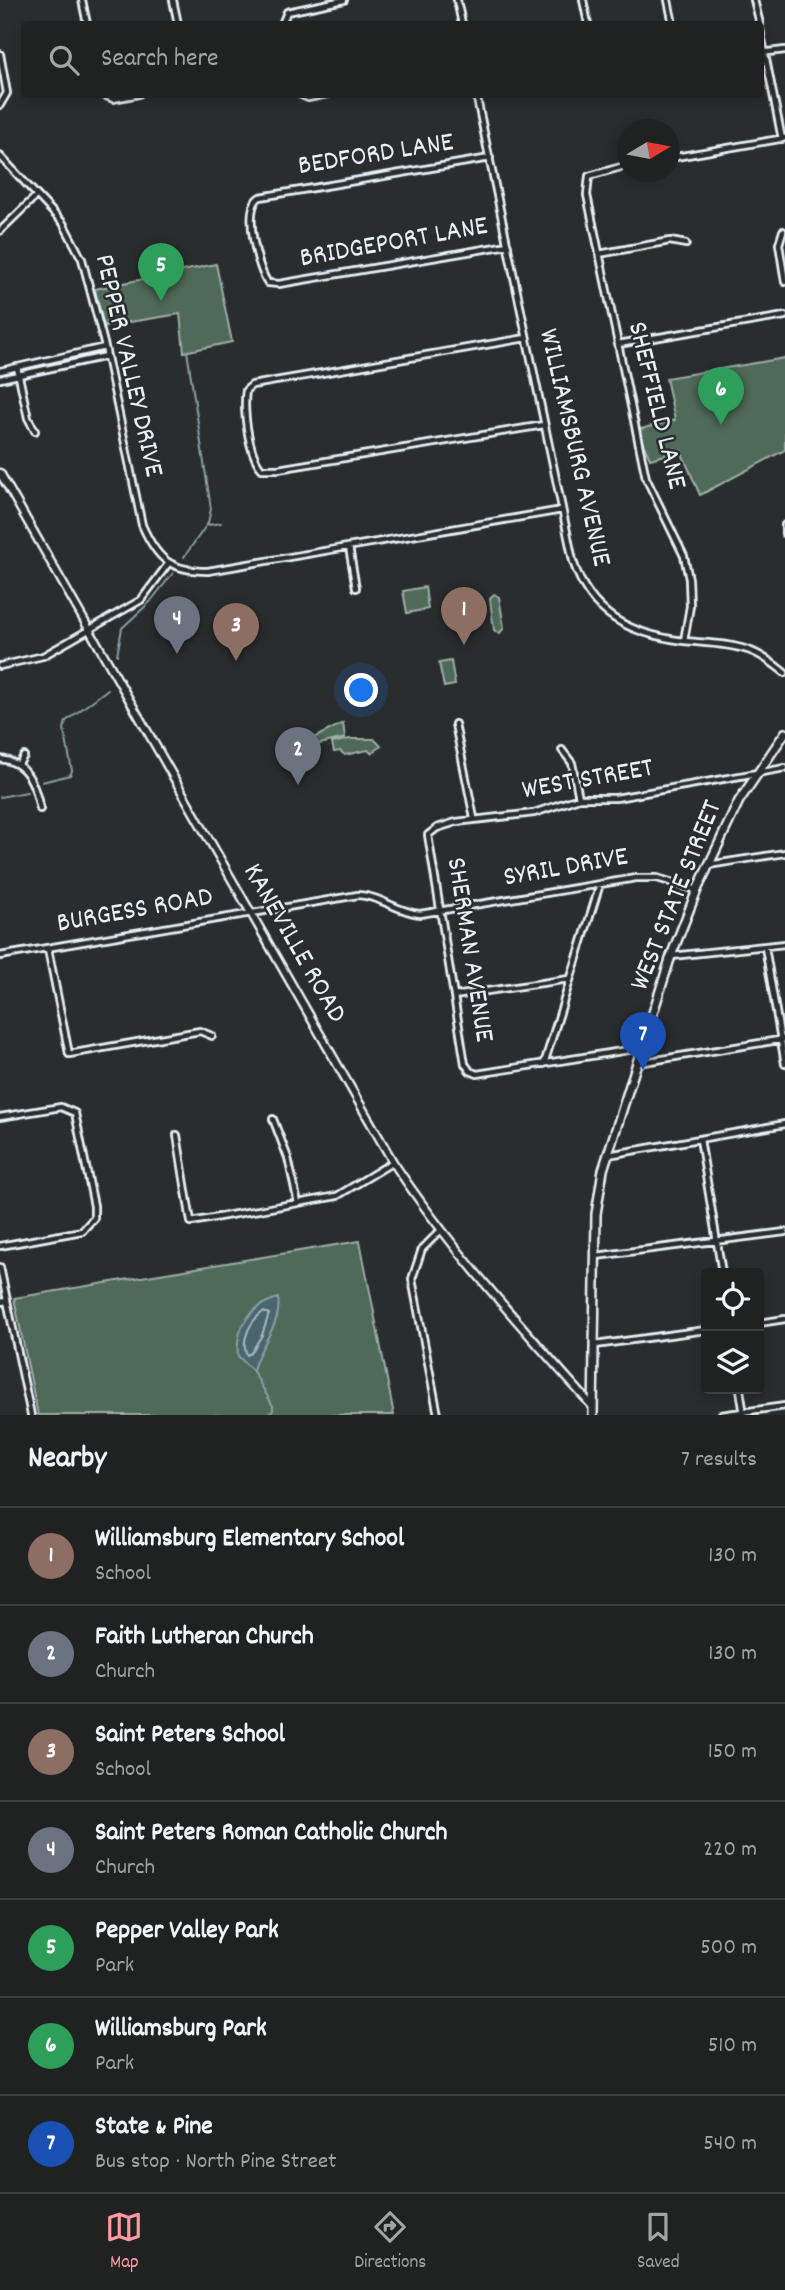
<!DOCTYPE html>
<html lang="en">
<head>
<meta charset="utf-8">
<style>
  body { margin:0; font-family:Dekko,sans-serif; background:#282a2a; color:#f1f3f6 }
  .controls { position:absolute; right:21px; bottom:21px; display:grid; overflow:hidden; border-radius:7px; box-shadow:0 4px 10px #0003 }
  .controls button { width:63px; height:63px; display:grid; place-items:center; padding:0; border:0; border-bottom:2px solid #3d3f40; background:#202222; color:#f1f3f6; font:35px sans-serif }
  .compass { position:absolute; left:617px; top:119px; width:63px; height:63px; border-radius:50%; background:#202222; box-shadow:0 4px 10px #0003; rotate:80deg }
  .you { position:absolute; left:362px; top:691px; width:24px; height:24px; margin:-18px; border:5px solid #fff; border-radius:50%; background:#1a73e8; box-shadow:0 0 0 10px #1a73e833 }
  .badge { display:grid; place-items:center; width:46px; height:46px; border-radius:50%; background:#ff9aa2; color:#fff; font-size:23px; font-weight:700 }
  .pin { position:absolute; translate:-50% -58px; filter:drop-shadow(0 2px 4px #0008) }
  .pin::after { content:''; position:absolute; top:37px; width:24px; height:21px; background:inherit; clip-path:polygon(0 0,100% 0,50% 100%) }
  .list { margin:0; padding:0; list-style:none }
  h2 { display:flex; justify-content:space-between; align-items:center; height:91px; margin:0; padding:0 28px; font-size:30px }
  h2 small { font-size:23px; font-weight:400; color:#a2a4a5 }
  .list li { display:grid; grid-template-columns:46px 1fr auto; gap:21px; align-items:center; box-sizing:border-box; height:98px; padding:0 28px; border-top:2px solid #3d3f40 }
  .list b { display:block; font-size:26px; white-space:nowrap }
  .list p { margin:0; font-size:23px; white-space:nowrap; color:#a2a4a5 }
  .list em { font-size:23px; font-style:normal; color:#a2a4a5 }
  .icon { flex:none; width:38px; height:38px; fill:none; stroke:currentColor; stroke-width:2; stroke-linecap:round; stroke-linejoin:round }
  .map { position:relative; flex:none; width:785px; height:1415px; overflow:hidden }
  .search { position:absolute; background:#202222; box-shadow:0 4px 10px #0003; left:21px; right:21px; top:21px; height:77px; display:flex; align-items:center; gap:18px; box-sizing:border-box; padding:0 24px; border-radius:7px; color:#a2a4a5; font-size:26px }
  .sheet { height:777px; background:#202222 }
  nav { display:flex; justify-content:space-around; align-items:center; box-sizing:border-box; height:98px; border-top:2px solid #3d3f40; background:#202222; font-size:19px; color:#a2a4a5 }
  nav a { display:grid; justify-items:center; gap:4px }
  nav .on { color:#ff9aa2 }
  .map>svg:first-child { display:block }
</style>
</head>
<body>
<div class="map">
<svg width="785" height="1415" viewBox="0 0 785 1415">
  <rect width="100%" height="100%" fill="#2a2d2e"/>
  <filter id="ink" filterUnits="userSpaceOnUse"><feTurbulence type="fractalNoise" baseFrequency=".0143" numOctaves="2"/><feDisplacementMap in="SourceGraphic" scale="14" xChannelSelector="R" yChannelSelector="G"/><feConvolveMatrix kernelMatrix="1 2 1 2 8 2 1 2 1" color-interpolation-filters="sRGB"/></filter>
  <g filter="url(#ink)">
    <path fill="#4f6a59" stroke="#9caea8" stroke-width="2" d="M216,264L232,342L184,352L180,314L104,326L95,289Z
      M785,358V450L700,495L681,451L650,459L637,430L675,420L666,378Z
      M425,587L428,609L407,613L403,591Z
      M494,594L499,597L504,628L499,634L494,630L490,599Z
      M451,661L455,685L444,687L439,663Z
      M343,723L345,738L316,745L310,740Z
      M350,739H374L381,746L371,753L368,750L345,755L340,751L334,752L332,743Z
      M360,1241L394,1415H38L14,1298Z"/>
    <path fill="#4a666e" stroke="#899ea5" stroke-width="2" d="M278,1298C283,1325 257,1347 253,1371L238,1356C235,1326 251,1306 278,1298Z"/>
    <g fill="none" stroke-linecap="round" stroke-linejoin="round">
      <path stroke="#a9b9c1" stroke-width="2" d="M263,1312L269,1314L262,1335L251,1353L247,1355C240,1340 251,1320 263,1312Z"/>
      <path stroke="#899ea5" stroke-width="2" d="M208,525L221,523
        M184,557L208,523L211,509L187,351
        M117,655L122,628L150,602L173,573
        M42,782L70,775L72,771L64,729L66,721L108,689
        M0,797L27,792
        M253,1371L273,1406V1411L266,1415"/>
      <g stroke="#e8f1f8" stroke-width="10">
        <path id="street" d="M82,0L87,24
          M173,0L178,24
          M457,0L462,24
          M583,0L588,24
          M668,0L673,24
          M754,0L760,24
          M282,24L287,12L344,0
          M760,29L782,139
          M760,53L785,50
          M0,54L7,93L0,105
          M101,94L113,99L139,94
          M299,94L308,98L327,94
          M476,94L573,561C590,615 630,634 684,641C705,643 727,643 748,650C761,654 774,664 785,673
          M0,156L63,223L82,259L105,347L142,525C157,559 170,571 208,571L562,510
          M490,158L260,197C242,207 257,268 268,283L279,284L508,245
          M670,158L785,138
          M628,165L589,176L587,195L646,478L684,556L689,579L690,606L684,641
          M0,231L36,196
          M783,231L779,244L785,282
          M599,254L670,241L686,244
          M526,338L252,385L246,390C243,410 248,454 262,469H278L544,425
          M618,344L785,316
          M17,367L28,418L35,431
          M0,371L105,347
          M0,379L107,356
          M785,525V534
          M349,547L356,588
          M0,666L43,656L141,600L168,564
          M455,724L474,818
          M562,750L572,763L579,798
          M0,759C28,762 35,785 40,809
          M18,765L24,756
          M708,865L785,853
          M765,947L785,1064
          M48,949L69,1054L200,1031L212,1036
          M0,956L358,895C381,896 397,912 420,914L636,878H657L697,890
          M672,956L785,944
          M454,996L569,979
          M641,1048L477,1074L470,1071L465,1064L428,835L437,828L456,822L534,813L579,798H616L785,768
          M638,1063L785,1039
          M544,1064L600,884
          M0,1117L61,1107L75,1113L94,1206V1218L82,1231L0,1246
          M273,1119L288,1158L298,1203
          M177,1135L191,1222L337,1196L393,1162
          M700,1139L722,1273
          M608,1155L785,1124
          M596,1256L785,1232
          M0,1267L31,1415
          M0,1302L7,1301
          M759,1323L785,1319
          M595,1345L706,1330
          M740,1389L744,1415
          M438,1415L412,1279L422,1249L441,1230
          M721,1415L785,1406"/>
      </g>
      <g stroke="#e8f1f8" stroke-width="11">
        <path id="secondary" d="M0,473L393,1162C451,1250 523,1328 593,1407"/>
      </g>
      <g stroke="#e8f1f8" stroke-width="12">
        <path id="primary" d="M593,1415L596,1214L603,1170L671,956L697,890L739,801L785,733"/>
      </g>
      <use href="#street" stroke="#2a2d2e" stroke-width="4.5"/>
      <use href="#secondary" stroke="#2a2d2e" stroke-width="6"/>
      <use href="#primary" stroke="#2a2d2e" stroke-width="7"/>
    </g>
  </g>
  <g text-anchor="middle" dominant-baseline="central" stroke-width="5" stroke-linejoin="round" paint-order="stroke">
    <g font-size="28" fill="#e8f1f8" stroke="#2a2d2e">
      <text transform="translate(376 156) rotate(-9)">BEDFORD LANE</text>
      <text transform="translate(394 244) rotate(-10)">BRIDGEPORT LANE</text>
      <text transform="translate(127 366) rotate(77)">PEPPER VALLEY DRIVE</text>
      <text transform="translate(655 406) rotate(76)">SHEFFIELD LANE</text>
      <text transform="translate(573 448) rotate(77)">WILLIAMSBURG AVENUE</text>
      <text transform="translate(588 781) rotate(-10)">WEST STREET</text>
      <text transform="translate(566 869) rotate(-10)">SYRIL DRIVE</text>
      <text transform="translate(678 896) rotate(-68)">WEST STATE STREET</text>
      <text transform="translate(135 912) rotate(-10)">BURGESS ROAD</text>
      <text transform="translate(293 944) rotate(60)">KANEVILLE ROAD</text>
      <text transform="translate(468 950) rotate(81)">SHERMAN AVENUE</text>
    </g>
  </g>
</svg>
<div class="controls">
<button><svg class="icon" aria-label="locate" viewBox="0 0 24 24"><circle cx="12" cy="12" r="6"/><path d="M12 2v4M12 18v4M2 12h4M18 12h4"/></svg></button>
<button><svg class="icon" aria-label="layers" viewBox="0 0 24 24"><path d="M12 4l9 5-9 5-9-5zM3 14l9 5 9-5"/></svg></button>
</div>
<svg class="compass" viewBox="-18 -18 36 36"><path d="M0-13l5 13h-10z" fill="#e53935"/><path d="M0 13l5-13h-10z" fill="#a2a4a5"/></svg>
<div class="you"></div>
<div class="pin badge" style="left:464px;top:645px;background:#8d6e63">1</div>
<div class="pin badge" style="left:298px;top:785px;background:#6b7280">2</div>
<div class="pin badge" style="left:236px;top:661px;background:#8d6e63">3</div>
<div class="pin badge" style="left:177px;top:654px;background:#6b7280">4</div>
<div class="pin badge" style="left:161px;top:301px;background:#2e9e5b">5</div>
<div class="pin badge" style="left:721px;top:425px;background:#2e9e5b">6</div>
<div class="pin badge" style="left:643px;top:1070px;background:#1a4fb4">7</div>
<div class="search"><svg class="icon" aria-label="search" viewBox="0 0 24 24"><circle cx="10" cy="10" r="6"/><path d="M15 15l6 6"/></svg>Search here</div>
</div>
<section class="sheet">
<h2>Nearby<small>7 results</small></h2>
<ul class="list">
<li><span class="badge" style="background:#8d6e63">1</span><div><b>Williamsburg Elementary School</b><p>School</p></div><em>130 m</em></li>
<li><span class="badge" style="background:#6b7280">2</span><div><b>Faith Lutheran Church</b><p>Church</p></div><em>130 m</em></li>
<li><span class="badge" style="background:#8d6e63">3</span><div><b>Saint Peters School</b><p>School</p></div><em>150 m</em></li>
<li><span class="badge" style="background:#6b7280">4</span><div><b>Saint Peters Roman Catholic Church</b><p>Church</p></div><em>220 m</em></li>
<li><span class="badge" style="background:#2e9e5b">5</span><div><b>Pepper Valley Park</b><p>Park</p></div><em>500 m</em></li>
<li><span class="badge" style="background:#2e9e5b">6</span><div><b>Williamsburg Park</b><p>Park</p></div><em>510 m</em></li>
<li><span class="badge" style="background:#1a4fb4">7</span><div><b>State &amp; Pine</b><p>Bus stop · North Pine Street</p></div><em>540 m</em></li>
</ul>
</section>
<nav>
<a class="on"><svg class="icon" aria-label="map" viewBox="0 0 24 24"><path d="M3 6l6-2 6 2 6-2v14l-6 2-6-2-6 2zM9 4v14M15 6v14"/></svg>Map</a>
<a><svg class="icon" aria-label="directions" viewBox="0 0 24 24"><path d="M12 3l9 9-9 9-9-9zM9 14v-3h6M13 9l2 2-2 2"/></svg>Directions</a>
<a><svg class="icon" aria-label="saved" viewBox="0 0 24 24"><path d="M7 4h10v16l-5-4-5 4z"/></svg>Saved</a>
</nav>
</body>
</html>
